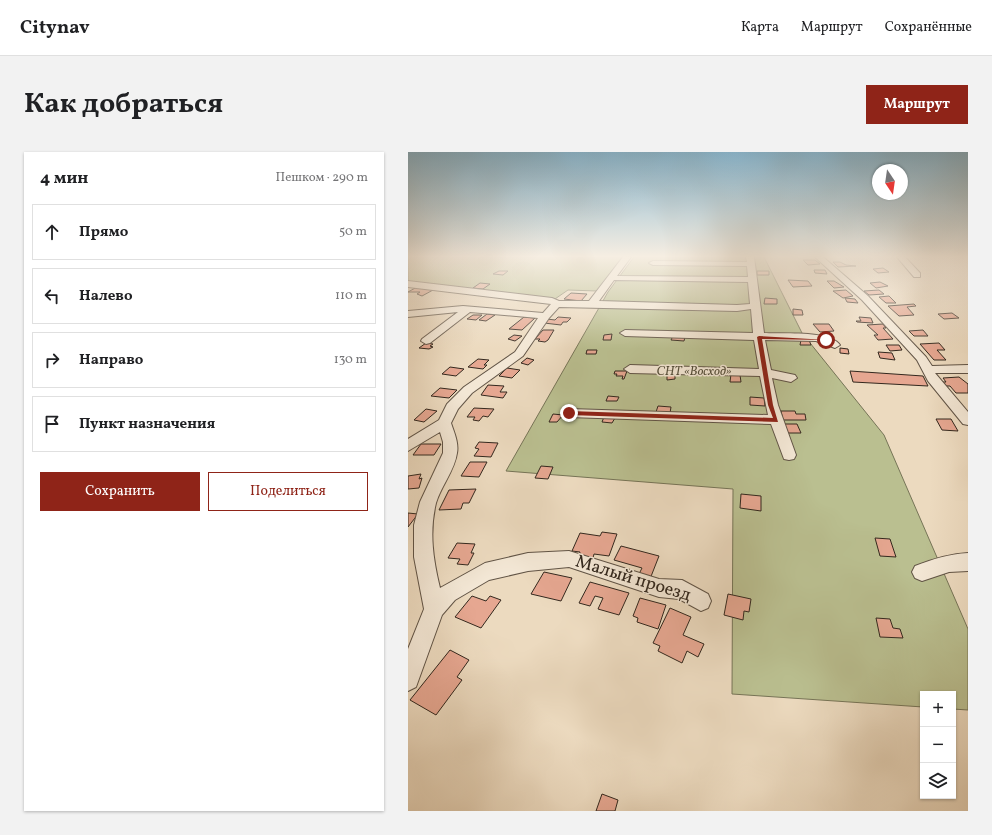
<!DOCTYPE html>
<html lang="ru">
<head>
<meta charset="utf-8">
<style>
  body { margin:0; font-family:Vollkorn,serif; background:#f2f2f2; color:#202124 }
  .controls { position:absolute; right:12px; bottom:12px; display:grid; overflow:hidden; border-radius:0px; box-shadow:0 1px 3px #0004 }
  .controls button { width:36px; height:36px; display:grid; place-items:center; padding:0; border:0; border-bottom:1px solid #e0e0e0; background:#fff; color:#202124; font:20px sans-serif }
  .compass { position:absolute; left:464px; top:12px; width:36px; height:36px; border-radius:50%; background:#fff; box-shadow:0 1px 3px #0004; rotate:167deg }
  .stop { position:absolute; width:12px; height:12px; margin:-9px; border:3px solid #8f2418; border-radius:50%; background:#fff }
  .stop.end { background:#8f2418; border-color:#fff; box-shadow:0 1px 4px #0008 }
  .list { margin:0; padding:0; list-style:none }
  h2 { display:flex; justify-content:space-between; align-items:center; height:52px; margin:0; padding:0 16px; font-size:17px }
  h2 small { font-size:13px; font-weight:400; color:#757577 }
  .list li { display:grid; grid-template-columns:26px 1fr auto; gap:12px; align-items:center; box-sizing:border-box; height:56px; margin:0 8px 8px; padding:0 8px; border:1px solid #e0e0e0; border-radius:0px }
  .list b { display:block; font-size:15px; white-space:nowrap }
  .list em { font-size:13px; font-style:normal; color:#757577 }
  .actions { display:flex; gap:8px; padding:12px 16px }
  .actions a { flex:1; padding:9px 0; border:1px solid #8f2418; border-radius:0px; text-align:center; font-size:14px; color:#8f2418 }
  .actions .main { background:#8f2418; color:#fff }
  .icon { flex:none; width:22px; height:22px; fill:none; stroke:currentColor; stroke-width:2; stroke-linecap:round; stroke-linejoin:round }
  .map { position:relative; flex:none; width:560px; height:659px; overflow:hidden; border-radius:0px }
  header { display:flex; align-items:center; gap:24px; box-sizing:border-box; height:56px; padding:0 20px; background:#fff; border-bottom:1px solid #e0e0e0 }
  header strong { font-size:19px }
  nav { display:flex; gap:22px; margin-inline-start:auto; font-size:14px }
  .intro { display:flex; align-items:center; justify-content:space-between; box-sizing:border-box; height:96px; padding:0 24px }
  h1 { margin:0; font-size:28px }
  .button { padding:10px 18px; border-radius:0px; background:#8f2418; color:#fff; font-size:14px; font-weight:700 }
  main { display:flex; gap:24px; padding:0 24px }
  aside { flex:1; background:#fff; border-radius:0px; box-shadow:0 1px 3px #0004 }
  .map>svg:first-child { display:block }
</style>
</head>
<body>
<header>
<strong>Citynav</strong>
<nav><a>Карта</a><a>Маршрут</a><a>Сохранённые</a></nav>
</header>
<div class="intro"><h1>Как добраться</h1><a class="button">Маршрут</a></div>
<main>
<aside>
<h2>4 мин<small>Пешком · 290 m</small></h2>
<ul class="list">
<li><svg class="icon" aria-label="ahead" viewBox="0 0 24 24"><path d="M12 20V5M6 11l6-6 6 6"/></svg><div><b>Прямо</b></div><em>50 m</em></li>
<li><svg class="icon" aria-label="left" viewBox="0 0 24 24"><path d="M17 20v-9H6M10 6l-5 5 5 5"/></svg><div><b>Налево</b></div><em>110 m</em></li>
<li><svg class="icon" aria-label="right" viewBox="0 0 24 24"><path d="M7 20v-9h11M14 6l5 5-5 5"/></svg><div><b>Направо</b></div><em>130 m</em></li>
<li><svg class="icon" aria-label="arrive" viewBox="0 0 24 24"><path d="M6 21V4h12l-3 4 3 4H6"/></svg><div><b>Пункт назначения</b></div></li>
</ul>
<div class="actions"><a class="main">Сохранить</a><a>Поделиться</a></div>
</aside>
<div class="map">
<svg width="560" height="659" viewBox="0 0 560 659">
  <rect width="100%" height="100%" fill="#ecdabf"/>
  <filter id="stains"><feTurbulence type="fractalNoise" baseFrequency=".005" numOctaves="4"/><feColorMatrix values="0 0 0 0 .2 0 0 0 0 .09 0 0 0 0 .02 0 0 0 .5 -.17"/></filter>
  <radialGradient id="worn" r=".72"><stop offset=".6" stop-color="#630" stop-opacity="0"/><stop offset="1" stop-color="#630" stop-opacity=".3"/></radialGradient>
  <path fill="#babf90" stroke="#767457" d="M0,105H214L189,139L160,138L144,149L0,133Z
    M226,105H356L394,181L476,283L560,477V558L545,557V542H515V555L324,542L325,337L98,319L200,140Z"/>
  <path fill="#e6a791" stroke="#33281e" d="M395,108H407L412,112L400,113Z
    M425,110H432L438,113L448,114L430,115Z
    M475,116L481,120L470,121L465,117Z
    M406,118H417L419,122L407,121Z
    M91,119H100L95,123L85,122Z
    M349,119H361V123H349Z
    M380,128L400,129L404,134L385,135Z
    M419,129H426L436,135L426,136Z
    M472,130L480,134L468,136L462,131Z
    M72,131L82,132L75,137L65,136Z
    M9,135L25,138L14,144L9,142L12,140H0Z
    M438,138L445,144L435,146L425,139Z
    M471,138L476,142L461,143L456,139Z
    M163,141L179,142L173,149L156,147Z
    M481,144L488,151H478L471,145Z
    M357,146L369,147V152H356Z
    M437,146L447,147L450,151L439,150Z
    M506,152L508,154L499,155L506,163L491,164L480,154Z
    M385,157L394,158L395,163H385Z
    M544,161L551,166L536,167L530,162Z
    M79,162L87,163L78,169L71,168Z
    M65,163H74L68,168L59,167Z
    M116,165L127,166L114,178L101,177Z
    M150,165L163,166L159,170H155L153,173L136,171L139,167L147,168Z
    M451,165L463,166L465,171L449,170L448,169H453Z
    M405,172H421L426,179L412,180Z
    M475,172L478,176H475L485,187L470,188L466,183H470L459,173Z
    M135,178H146L140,188L137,190L130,189L132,187H127Z
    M515,178L520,184H506L501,179Z
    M204,182L203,188H195L196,183Z
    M106,183L114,184L107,189L100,187Z
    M265,184L277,185L276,189L263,188Z
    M393,188H401L403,193H392Z
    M18,191L25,192L22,194L25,195L21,197L11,196Z
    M531,191L537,198H529L538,208H526L512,192Z
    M478,193H491L494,198L482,199Z
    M432,196L440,197L441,202L432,201Z
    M179,198H189L188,202H178Z
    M470,200L484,201L487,208L472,206Z
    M119,206L126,208L120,213L113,211Z
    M70,207L81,208L76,213H79L75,217L60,215Z
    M42,215L56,217L48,224L34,222Z
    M99,216L112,218L104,226L91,224Z
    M207,219H219L216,227H214L215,224H208L209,222H206Z
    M442,219L515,224L520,234L445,230Z
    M259,221H267V227L259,228Z
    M323,222L332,223L333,230H322Z
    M551,225L560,232V241H548L542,234H538L534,230H538L535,226Z
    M80,233L96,234L92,240H99L95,246L73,243Z
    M32,236L49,238L41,246L23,244Z
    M200,244L211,245L209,249H198Z
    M342,245L356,246L357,254L342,253Z
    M250,254L263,255L262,261L248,260Z
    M66,256L86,257L80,265L75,264L71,269L65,268L67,265H59Z
    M18,257L29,259L16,270L6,268Z
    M373,259H387L388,262H397L398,268H375Z
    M145,262L155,263L149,270H141Z
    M196,265L207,266L204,271L194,270Z
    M528,267H543L550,279L534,278Z
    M375,272H389L393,281H378Z
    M71,290L90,291L83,305L66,304L71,297L67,296Z
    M13,292H33L26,303H5Z
    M62,310H79L71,325L53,324Z
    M133,314L145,315L140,327L127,326Z
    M13,322L11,327L14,326L11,336L0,337V324Z
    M68,337L61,351H55L53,357L31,358L41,338Z
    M333,342L353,344V359L332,356Z
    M0,361L10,362L0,375Z
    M194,380L209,382L201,404L186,402L185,406L171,404L172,400L164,399L172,381L192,384Z
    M467,386L482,387L488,405L472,404Z
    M49,391L67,392L63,401H66L60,413L49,412L52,407L40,406Z
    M213,394L251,404L242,427L230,424L234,416L206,408Z
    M136,420L164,426L153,449L123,442Z
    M182,430L221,441L211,463L190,457L195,446L187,444L182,454L171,451Z
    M320,442L343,447L341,460L336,459L335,468L316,463Z
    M64,444L78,449L82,444L93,448L73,476L47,465Z
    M232,446L258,453L250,477L229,470L230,466L225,464Z
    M262,456L283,465L275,483L296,492L290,505L279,499L274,511L250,499L252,494L245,491Z
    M468,466L482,467L485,476L492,477L495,486L472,485Z
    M42,498L61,508L49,525L54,528L28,563L2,548Z
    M194,642L210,648L207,659H188Z"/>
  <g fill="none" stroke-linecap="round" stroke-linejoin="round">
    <g stroke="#615446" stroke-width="2">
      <path id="minor" d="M215,105H223L209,124L340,125L339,114L245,113L241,111L245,109L339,110L338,105H346L356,181C374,182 422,178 432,193L427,196L408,189L357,188L363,218L387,223L389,226L383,230L364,226L370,253L388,303L386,307L381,308L376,307L363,272L161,265L156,264L154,261L156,258L161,257L360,263L352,224L222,221L216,217L222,213L351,217L346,188L217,184L212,181L217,178L345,181L343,157L329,159L151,155L141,166L115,204L64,241L50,257L43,271C46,280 51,291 49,301C47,318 33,334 28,351C21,380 25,407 32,436L77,411L120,401L161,399L251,427L274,428L300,442L303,449L300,456L293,459L271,447L251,445L161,415L120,419L81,428L47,448L34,463L8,535L0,539V497L16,457L6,405V373L12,350L35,301V290L32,280L0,299V287L31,268L39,252L56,235L107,200L130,166L62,160L22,191L18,192L13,189L14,187L50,160L0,165V159L55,154L135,161L143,152L0,135V129L144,146L151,149H181ZM206,128L340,130L342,152L329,153L191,149Z
        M407,105H415L460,144L518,205L524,214L560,213V221H527L560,260V273L555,272L520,229L509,208L454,148Z
        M489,105H497L512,121V125H506Z
        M560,401V419L541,420L514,429L507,426L504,420L507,414C525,407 541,402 560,401Z"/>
    </g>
    <use href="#minor" fill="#f3e7d5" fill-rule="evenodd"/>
  </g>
  <linearGradient id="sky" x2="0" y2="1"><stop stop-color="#88b7d1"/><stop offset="0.53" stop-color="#f6eee2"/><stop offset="1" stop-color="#f6eee2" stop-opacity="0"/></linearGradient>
  <rect width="560" height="197" fill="url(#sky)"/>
  <path fill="#8f2418" d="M351,184L420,188L354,187L365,253L370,270L161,263L158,261L161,259L365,266L360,253L349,185Z"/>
  <g text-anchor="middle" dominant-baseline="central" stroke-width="3" stroke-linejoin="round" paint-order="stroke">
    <g font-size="13" font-style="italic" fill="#554e3a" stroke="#f3e7d5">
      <text x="286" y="220">СНТ «Восход»</text>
    </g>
    <g font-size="18" fill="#33281e" stroke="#f3e7d5">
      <text transform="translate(225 427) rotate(17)">Малый проезд</text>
    </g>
  </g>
  <rect width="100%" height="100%" filter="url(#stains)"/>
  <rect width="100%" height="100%" fill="url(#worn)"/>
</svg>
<div class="controls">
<button>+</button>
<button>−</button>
<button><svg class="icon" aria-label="layers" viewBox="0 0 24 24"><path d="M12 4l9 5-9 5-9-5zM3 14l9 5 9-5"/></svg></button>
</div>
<svg class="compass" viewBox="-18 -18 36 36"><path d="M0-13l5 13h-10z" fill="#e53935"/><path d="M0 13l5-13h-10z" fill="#757577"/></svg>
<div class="stop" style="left:418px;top:188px"></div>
<div class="stop end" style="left:161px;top:261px"></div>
</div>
</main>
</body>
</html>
